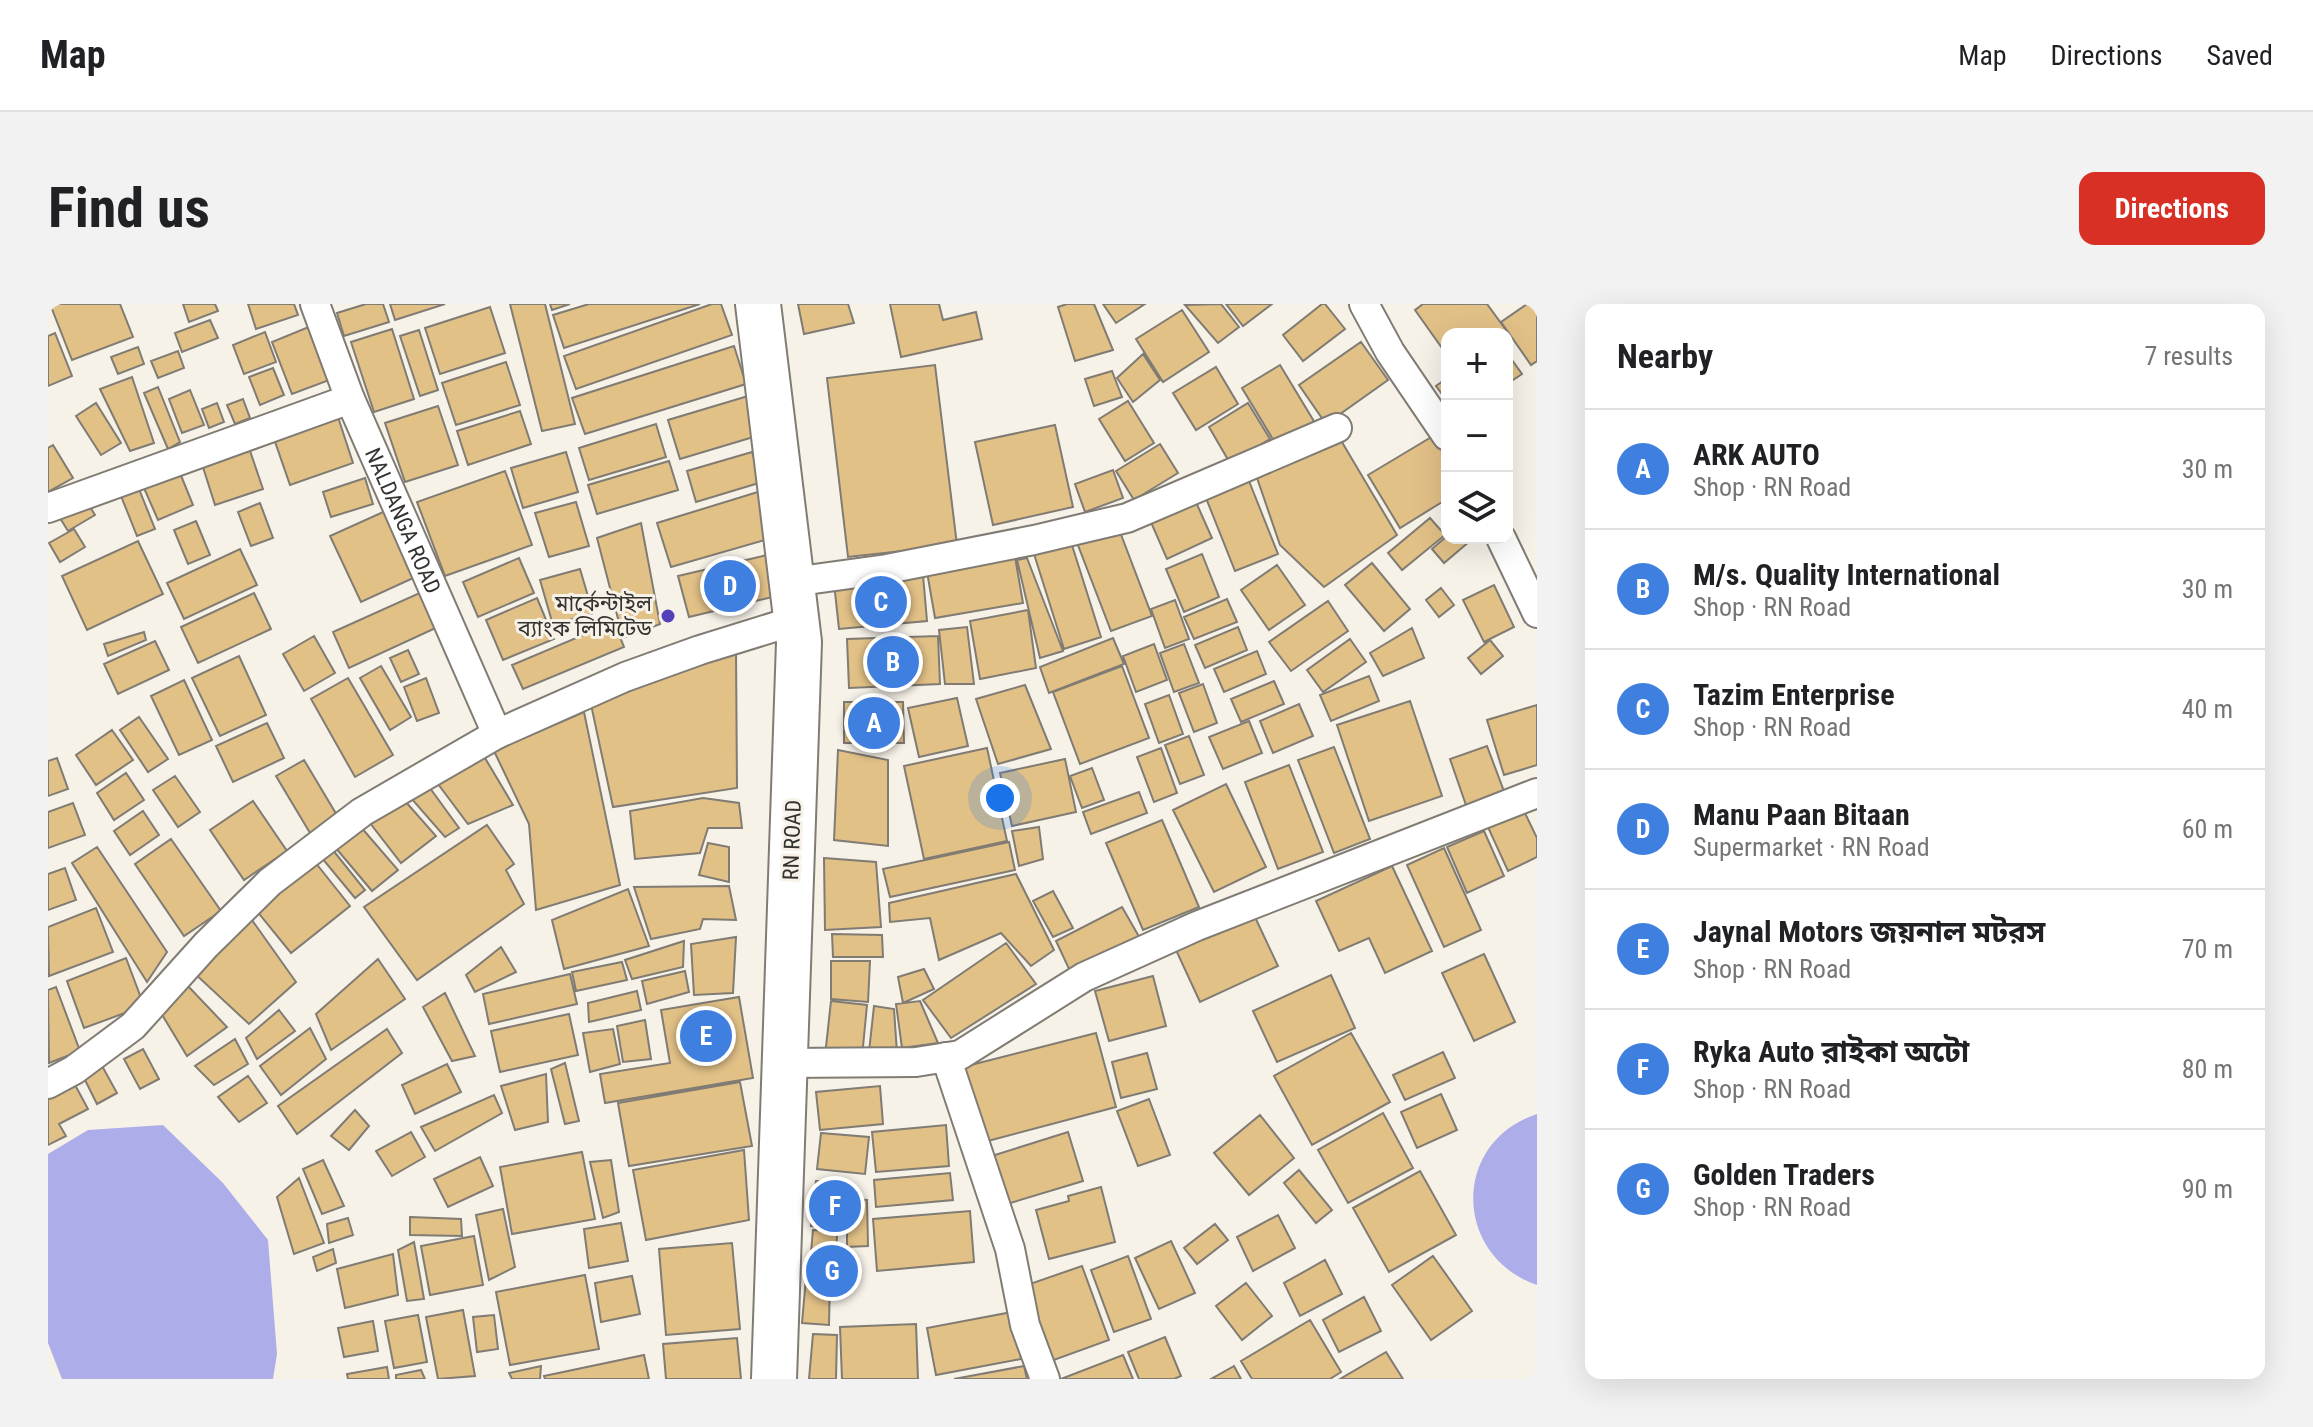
<!DOCTYPE html>
<html lang="en">
<head>
<meta charset="utf-8">
<style>
  body { margin:0; font-family:"Roboto Condensed","Noto Sans Bengali",sans-serif; background:#f2f2f2; color:#202124 }
  .controls { position:absolute; right:24px; top:24px; display:grid; overflow:hidden; border-radius:16px; box-shadow:0 8px 32px #0002 }
  .controls button { width:72px; height:72px; display:grid; place-items:center; padding:0; border:0; border-bottom:2px solid #e0e0e0; background:#fff; color:#202124; font:40px sans-serif }
  .you { position:absolute; left:952px; top:494px; width:28px; height:28px; margin:-20px; border:6px solid #fff; border-radius:50%; background:#1a73e8; box-shadow:0 0 0 12px #1a73e833 }
  .badge { display:grid; place-items:center; width:52px; height:52px; border-radius:50%; background:#d93025; color:#fff; font-size:26px; font-weight:700 }
  .pin { position:absolute; translate:-50% -50%; border:4px solid #fff; box-shadow:0 2px 8px #0006 }
  .list { margin:0; padding:0; list-style:none }
  h2 { display:flex; justify-content:space-between; align-items:center; height:104px; margin:0; padding:0 32px; font-size:34px }
  h2 small { font-size:26px; font-weight:400; color:#757577 }
  .list li { display:grid; grid-template-columns:52px 1fr auto; gap:24px; align-items:center; box-sizing:border-box; height:120px; padding:0 32px; border-top:2px solid #e0e0e0 }
  .list b { display:block; font-size:30px; white-space:nowrap }
  .list p { margin:0; font-size:26px; white-space:nowrap; color:#757577 }
  .list em { font-size:26px; font-style:normal; color:#757577 }
  .icon { flex:none; width:44px; height:44px; fill:none; stroke:currentColor; stroke-width:2; stroke-linecap:round; stroke-linejoin:round }
  .map { position:relative; flex:none; width:1489px; height:1075px; overflow:hidden; border-radius:16px }
  header { display:flex; align-items:center; gap:48px; box-sizing:border-box; height:112px; padding:0 40px; background:#fff; border-bottom:2px solid #e0e0e0 }
  header strong { font-size:38px }
  nav { display:flex; gap:44px; margin-inline-start:auto; font-size:28px }
  .intro { display:flex; align-items:center; justify-content:space-between; box-sizing:border-box; height:192px; padding:0 48px }
  h1 { margin:0; font-size:56px }
  .button { padding:20px 36px; border-radius:16px; background:#d93025; color:#fff; font-size:28px; font-weight:700 }
  main { display:flex; gap:48px; padding:0 48px }
  aside { flex:1; background:#fff; border-radius:16px; box-shadow:0 8px 32px #0002 }
  .map>svg:first-child { display:block }
</style>
</head>
<body>
<header>
<strong>Map</strong>
<nav><a>Map</a><a>Directions</a><a>Saved</a></nav>
</header>
<div class="intro"><h1>Find us</h1><a class="button">Directions</a></div>
<main>
<div class="map">
<svg width="1489" height="1075" viewBox="0 0 1489 1075">
  <rect width="100%" height="100%" fill="#f7f2e8"/>
  <path fill="#adaee9" d="M1489,810V981C1405,952 1403,838 1489,810Z
    M115,821L175,879L220,936L229,1050L225,1075H14L0,1039V850L40,826Z"/>
  <path fill="#e2c187" stroke="#807b73" stroke-width="2" d="M2,0H72L85,33L24,56Z
    M135,0H167L170,7L141,18Z
    M200,0H246L250,11L208,25Z
    M318,0H335L341,18L296,32L289,9Z
    M342,0H397L347,16Z
    M462,0H497L527,120L494,127Z
    M502,0H522L504,6Z
    M541,0H652L516,44L505,11Z
    M664,0H673L684,31L528,85L516,52Z
    M750,0H800L806,19L756,30Z
    M842,0H891L895,16L928,8L934,35L853,53Z
    M1019,0H1046L1065,46L1027,57L1010,3Z
    M1055,0H1097L1068,19Z
    M1173,0L1191,23L1170,39L1137,1Z
    M1178,0H1224L1195,22Z
    M1274,0H1277L1297,25L1255,57L1235,31Z
    M1375,0H1439L1458,26L1453,30H1399V51L1367,6Z
    M1479,0H1489V57L1483,61L1453,18Z
    M442,3L457,49L392,70L377,24Z
    M1134,6L1161,48L1115,78L1088,35Z
    M162,16L170,34L134,48L127,29Z
    M263,22L284,75L244,90L224,38Z
    M344,25L366,95L326,108L303,38Z
    M371,26L390,86L372,92L352,32Z
    M217,28L228,58L196,70L185,41Z
    M7,29L24,72L0,82V32Z
    M1313,38L1340,76L1278,120L1251,81Z
    M686,42L698,80L537,130L524,94Z
    M90,43L96,60L70,70L63,53Z
    M130,47L136,64L110,74L103,57Z
    M1459,49L1474,70L1459,80Z
    M1095,50L1112,76L1085,98L1069,74Z
    M458,58L472,101L408,121L394,79Z
    M887,61L909,241L800,253L779,74Z
    M1232,61L1267,119L1229,142L1194,84Z
    M1168,63L1190,100L1148,126L1125,89Z
    M225,64L236,91L212,101L201,73Z
    M1064,67L1074,93L1046,102L1037,75Z
    M84,73L106,139L82,147L52,85Z
    M1399,74V97L1388,82Z
    M110,83L132,138L120,145L96,89Z
    M142,86L156,121L134,129L121,95Z
    M700,92L712,131L632,155L620,116Z
    M195,95L202,114L187,120L179,101Z
    M1080,97L1106,139L1077,157L1051,115Z
    M48,99L73,139L53,151L28,112Z
    M169,99L176,118L161,124L154,105Z
    M1200,99L1222,135L1182,159L1161,123Z
    M390,102L410,161L357,178L337,119Z
    M288,107L305,159L242,181L224,129Z
    M472,107L483,140L420,161L409,127Z
    M608,120L618,153L541,176L531,144Z
    M1007,121L1025,203L945,221L927,138Z
    M1288,128L1349,231L1276,283L1232,241L1207,168Z
    M1385,132L1399,155V195L1352,224L1320,171Z
    M1112,140L1130,169L1086,196L1068,167Z
    M5,141L25,174L0,188V144Z
    M200,141L215,185L167,201L153,157Z
    M518,148L530,188L475,204L463,164Z
    M704,148L714,178L648,198L639,167Z
    M621,157L630,186L549,210L540,181Z
    M1065,166L1075,194L1037,208L1027,180Z
    M457,167L484,241L397,272L369,198Z
    M132,169L145,201L110,216L96,184Z
    M317,174L325,200L283,213L275,188Z
    M1201,177L1230,250L1187,267L1158,194Z
    M91,185L107,225L89,232L73,192Z
    M713,187L727,233L623,263L609,219Z
    M1147,196L1164,234L1119,255L1102,216Z
    M39,198L47,211L20,227L12,214Z
    M528,198L541,242L501,253L487,209Z
    M212,199L225,234L203,242L190,208Z
    M344,204L374,270L313,298L282,232Z
    M1382,214L1397,231L1354,266L1340,249Z
    M148,217L162,251L140,260L126,226Z
    M593,219L612,320L575,334L549,234Z
    M1069,220L1104,312L1063,327L1028,236Z
    M26,225L37,243L12,258L1,239Z
    M1399,232L1420,234L1422,237L1396,259L1384,245Z
    M90,237L115,290L39,326L14,272Z
    M1023,238L1053,333L1016,345L986,250Z
    M192,245L209,281L136,315L119,279Z
    M966,247L975,299L887,314L878,262Z
    M723,250L733,291L641,313L630,272Z
    M1154,250L1171,293L1136,308L1118,265Z
    M471,254L486,289L430,313L415,278Z
    M979,254L1015,347L992,354L969,256Z
    M1324,259L1362,305L1336,327L1297,281Z
    M1229,261L1257,301L1221,326L1193,286Z
    M532,265L545,309L505,321L492,276Z
    M875,271L879,317L791,325L786,279Z
    M1446,281L1466,323L1436,338L1415,296Z
    M1393,284L1406,301L1391,313L1378,296Z
    M376,287L392,322L301,364L285,328Z
    M206,289L223,325L150,359L133,323Z
    M489,294L506,335L455,356L438,316Z
    M1179,295L1189,318L1146,335L1136,313Z
    M1127,296L1141,335L1117,344L1103,305Z
    M1280,297L1300,327L1243,367L1221,338Z
    M980,306L988,364L932,375L922,317Z
    M566,318L576,343L475,385L464,361Z
    M919,323L926,380H897L891,326Z
    M1190,323L1199,346L1157,364L1147,341Z
    M1364,324L1376,354L1335,372L1322,349Z
    M96,328L98,336L60,352L56,340Z
    M266,332L287,369L256,387L235,350Z
    M890,332L892,380L801,384L799,335Z
    M1065,334L1076,360L1001,389L992,363Z
    M1302,335L1318,358L1275,388L1259,366Z
    M1442,336L1455,352L1433,370L1420,354Z
    M107,337L121,366L70,390L56,360Z
    M1106,340L1119,376L1088,388L1075,352Z
    M1136,340L1151,379L1126,388L1112,349Z
    M688,345L689,484L565,503L542,396Z
    M360,346L371,370L353,378L342,354Z
    M1209,347L1218,370L1176,388L1166,365Z
    M191,352L218,411L172,432L144,374Z
    M333,362L363,413L342,426L312,374Z
    M1074,362L1101,434L1032,460L1005,388Z
    M1321,372L1331,397L1283,417L1272,391Z
    M300,374L345,451L307,473L263,395Z
    M378,374L391,409L369,417L356,383Z
    M136,376L164,436L131,451L103,392Z
    M1226,377L1236,400L1193,418L1183,395Z
    M1155,380L1169,419L1146,428L1131,389Z
    M977,381L1003,445L950,460L928,395Z
    M1121,391L1135,430L1111,439L1097,400Z
    M909,394L920,442L871,453L860,404Z
    M1362,397L1394,492L1321,517L1289,421Z
    M796,398H855L856,439H796Z
    M1251,400L1265,432L1225,449L1212,417Z
    M1489,401V461L1456,471L1439,416Z
    M536,408L572,581L488,606L481,520L446,447Z
    M91,413L120,455L100,468L72,426Z
    M1201,417L1214,449L1175,465L1161,433Z
    M219,419L236,454L185,478L168,442Z
    M64,426L85,456L48,481L28,451Z
    M1141,432L1156,471L1132,480L1117,441Z
    M1439,442L1457,490L1419,504L1402,455Z
    M1286,443L1322,535L1286,549L1250,456Z
    M431,444L465,501L420,520L387,476Z
    M939,444L959,537L876,555L856,462Z
    M1113,444L1129,489L1106,498L1089,453Z
    M790,446L840,456V542L786,536Z
    M9,454L20,485L0,492V457Z
    M1017,455L1028,508L964,522L952,469Z
    M256,456L290,513L262,529L228,472Z
    M1241,461L1275,548L1230,565L1197,478Z
    M1044,464L1056,496L1034,504L1022,472Z
    M78,469L96,496L66,516L49,489Z
    M127,472L152,508L130,523L105,486Z
    M379,480L411,524L397,533L362,493Z
    M1178,480L1218,563L1166,588L1125,506Z
    M1091,488L1099,509L1043,530L1035,508Z
    M655,494L691,499L694,524H660L652,549L587,555L582,507Z
    M205,497L239,547L196,576L162,526Z
    M357,497L388,532L353,559L322,519Z
    M25,499L37,531L0,544V508Z
    M1475,505L1489,534V553L1460,567L1439,521Z
    M95,507L111,531L82,551L66,527Z
    M1114,516L1151,603L1095,626L1058,539Z
    M439,521L466,560L458,566L476,600L369,676L316,603Z
    M312,522L350,566L324,587L287,543Z
    M991,523L995,555L971,562L964,527Z
    M1436,527L1456,572L1419,589L1399,543Z
    M123,535L173,607L136,632L87,560Z
    M961,538L967,566L842,593L835,565Z
    M660,539L681,543V578L651,571Z
    M49,543L119,648L99,678L24,559Z
    M1396,544L1433,626L1396,643L1359,561Z
    M284,545L317,586L307,594L273,553Z
    M263,553L302,602L243,649L204,601Z
    M776,554L828,558L833,623L777,626Z
    M1344,562L1384,647L1337,669L1321,634L1291,647L1268,597Z
    M17,564L28,596L0,606V570Z
    M968,570L1006,646L983,662L953,629L891,656L882,614L842,618L841,599Z
    M681,582L688,616L655,615L652,625L603,635L586,583Z
    M580,585L601,642L516,665L504,616Z
    M1005,587L1025,624L1005,633L985,597Z
    M1074,603L1093,636L1022,667L1008,637Z
    M48,604L65,648L1,672L0,623Z
    M199,609L248,678L201,720L144,667Z
    M1206,611L1230,662L1152,698L1128,646Z
    M784,630L834,631L835,653H785Z
    M688,633L685,689L646,691L643,640Z
    M636,637L635,663L584,675L577,656Z
    M958,639L988,680L903,734L875,696Z
    M453,643L468,668L427,688L418,671Z
    M1436,650L1467,718L1426,737L1394,669Z
    M78,654L96,702L36,724L19,677Z
    M330,655L357,695L283,746L268,710Z
    M783,657H822L820,698L783,695Z
    M574,658L579,676L528,687L524,668Z
    M876,665L886,685L855,699L850,673Z
    M637,667L641,688L599,700L594,677Z
    M522,670L529,700L441,720L435,690Z
    M1283,671L1307,724L1229,758L1205,707Z
    M1105,672L1118,722L1061,737L1047,687Z
    M139,681L179,723L139,752L113,709Z
    M8,683L32,747L1,759L0,686Z
    M589,687L593,706L541,718L540,699Z
    M397,689L427,752L404,757L375,703Z
    M691,693L705,774L557,799L552,770L622,759L613,706Z
    M783,697L819,701L814,753L777,752Z
    M872,697L890,739L854,744L848,700Z
    M826,702L846,705L849,749L821,748Z
    M231,706L247,727L209,755L198,734Z
    M521,710L530,751L452,768L443,727Z
    M597,716L603,755L575,758L569,722Z
    M262,724L278,755L233,791L212,762Z
    M339,725L354,749L249,830L230,802Z
    M565,725L572,760L542,768L535,729Z
    M1048,729L1068,803L936,838L915,763Z
    M1303,729L1342,798L1264,841L1226,772Z
    M187,735L200,760L166,781L147,762Z
    M95,745L111,775L92,785L76,755Z
    M1395,748L1407,774L1357,796L1345,771Z
    M1099,749L1109,785L1073,794L1064,758Z
    M517,759L531,817L517,820L503,765Z
    M53,760L69,789L49,800L34,770Z
    M399,760L413,788L367,810L354,781Z
    M498,770L500,818L467,826L453,782Z
    M200,772L219,799L191,818L170,793Z
    M692,778L704,842L581,862L570,799Z
    M26,779L40,805L11,820L18,832L0,841V792Z
    M832,782L835,820L772,826L768,788Z
    M1393,790L1409,826L1369,844L1353,808Z
    M446,791L454,809L387,847L373,823Z
    M1101,795L1122,851L1090,862L1069,807Z
    M307,806L321,822L301,846L283,832Z
    M1335,809L1365,864L1300,899L1270,846Z
    M1212,811L1246,854L1201,891L1166,849Z
    M898,821L901,862L828,868L824,828Z
    M363,828L377,853L344,872L328,847Z
    M1020,828L1035,877L959,900L944,852Z
    M773,829L821,833L817,870L769,865Z
    M696,846L701,916L598,936L585,866Z
    M534,848L547,915L464,930L452,863Z
    M432,853L445,882L400,903L386,875Z
    M275,856L296,902L274,910L255,865Z
    M563,856L571,908L555,914L542,858Z
    M1251,866L1284,906L1268,919L1236,879Z
    M1372,867L1408,931L1341,968L1305,904Z
    M902,869L905,896L828,903L826,876Z
    M251,874L276,939L246,950L229,893Z
    M768,877L791,878L790,924L763,922Z
    M1053,883L1067,938L1001,955L988,906L1021,897L1020,892Z
    M799,895L819,896L820,942L799,943Z
    M455,905L467,963L441,976L428,911Z
    M922,907L926,958L829,967L825,915Z
    M1230,911L1247,944L1205,967L1189,933Z
    M362,913L413,915L414,932L362,931Z
    M300,914L305,931L281,939L279,920Z
    M573,919L580,957L541,964L536,925Z
    M1167,920L1180,936L1149,960L1136,944Z
    M765,926L789,927L788,973L761,971Z
    M426,932L435,981L382,991L373,942Z
    M1123,937L1147,989L1111,1005L1087,954Z
    M366,938L376,995L359,997L350,946Z
    M684,939L692,1025L618,1031L611,945Z
    M285,945L288,959L269,967L265,953Z
    M345,950L350,991L297,1004L289,965Z
    M1080,952L1103,1015L1066,1028L1043,966Z
    M1385,952L1424,1007L1383,1036L1344,981Z
    M1277,956L1294,990L1252,1012L1236,979Z
    M1034,962L1061,1036L1003,1057L976,982Z
    M537,971L551,1045L462,1061L448,988Z
    M584,972L592,1010L553,1018L547,979Z
    M758,974L782,975L781,1021L754,1019Z
    M1198,979L1224,1012L1194,1036L1168,1002Z
    M1316,993L1333,1027L1291,1048L1275,1016Z
    M415,1006L427,1072L390,1075L378,1013Z
    M964,1008L973,1055L888,1071L879,1024Z
    M370,1011L379,1058L346,1064L337,1017Z
    M446,1011L450,1045L429,1048L425,1013Z
    M1262,1016L1293,1068L1282,1075H1204L1193,1057Z
    M325,1017L330,1047L296,1053L290,1024Z
    M868,1020L870,1075H794L792,1023Z
    M765,1030L789,1031L788,1075H761Z
    M1117,1033L1133,1072L1126,1075H1091L1080,1048Z
    M689,1034L693,1075H618L615,1040Z
    M1338,1048L1355,1075H1292Z
    M596,1051L601,1075H497L496,1072Z
    M1075,1051L1085,1075H1013Z
    M493,1062L492,1075H464L461,1069Z
    M976,1062L979,1075H906Z
    M1186,1062L1193,1075H1163Z
    M339,1063L341,1075H300L299,1070Z
    M373,1066L377,1075H348V1071Z"/>
  <g fill="none" stroke-linecap="round" stroke-linejoin="round">
    <g stroke="#817c73" stroke-width="32">
      <g id="minor">
        <path id="s1" d="M267,0L302,95L449,430"/>
        <path d="M1316,0L1342,48L1399,132"/>
        <path d="M0,204L302,95"/>
        <path d="M1453,234L1489,309"/>
        <path d="M744,278L839,265L986,236L1079,214L1289,124"/>
        <path d="M898,753L962,945L977,1021L997,1075"/>
        <path d="M737,759L868,758L912,751L1036,673L1149,622L1489,489"/>
        <path d="M0,780L26,766L85,722L158,641L222,578L314,508L449,430L577,373L652,346L749,316"/>
      </g>
    </g>
    <g stroke="#817c73" stroke-width="48">
      <path id="trunk" d="M710,0L751,338L726,1075"/>
    </g>
    <use href="#minor" stroke="#fff" stroke-width="28"/>
    <use href="#trunk" stroke="#fff" stroke-width="44"/>
  </g>
  <circle fill="#5241b8" stroke="#f7f2e8" stroke-width="3" cx="620" cy="312" r="8"/>
  <g text-anchor="middle" dominant-baseline="central" stroke-width="6" stroke-linejoin="round" paint-order="stroke">
    <g font-size="22" fill="#353330" stroke="#f7f2e8">
      <text stroke="none"><textPath href="#s1" startOffset="234">NALDANGA ROAD</textPath></text>
      <text transform="translate(744 536) rotate(-88)">RN ROAD</text>
    </g>
    <g font-size="22" fill="#353330" stroke="#f7f2e8" text-anchor="end">
      <text x="604" y="299">মার্কেন্টাইল<tspan x="604" dy="25">ব্যাংক লিমিটেড</tspan></text>
    </g>
  </g>
</svg>
<div class="controls">
<button>+</button>
<button>−</button>
<button><svg class="icon" aria-label="layers" viewBox="0 0 24 24"><path d="M12 4l9 5-9 5-9-5zM3 14l9 5 9-5"/></svg></button>
</div>
<div class="you"></div>
<div class="pin badge" style="left:826px;top:419px;background:#3f7fe0">A</div>
<div class="pin badge" style="left:845px;top:358px;background:#3f7fe0">B</div>
<div class="pin badge" style="left:833px;top:298px;background:#3f7fe0">C</div>
<div class="pin badge" style="left:682px;top:282px;background:#3f7fe0">D</div>
<div class="pin badge" style="left:658px;top:732px;background:#3f7fe0">E</div>
<div class="pin badge" style="left:787px;top:902px;background:#3f7fe0">F</div>
<div class="pin badge" style="left:784px;top:967px;background:#3f7fe0">G</div>
</div>
<aside>
<h2>Nearby<small>7 results</small></h2>
<ul class="list">
<li><span class="badge" style="background:#3f7fe0">A</span><div><b>ARK AUTO</b><p>Shop · RN Road</p></div><em>30 m</em></li>
<li><span class="badge" style="background:#3f7fe0">B</span><div><b>M/s. Quality International</b><p>Shop · RN Road</p></div><em>30 m</em></li>
<li><span class="badge" style="background:#3f7fe0">C</span><div><b>Tazim Enterprise</b><p>Shop · RN Road</p></div><em>40 m</em></li>
<li><span class="badge" style="background:#3f7fe0">D</span><div><b>Manu Paan Bitaan</b><p>Supermarket · RN Road</p></div><em>60 m</em></li>
<li><span class="badge" style="background:#3f7fe0">E</span><div><b>Jaynal Motors জয়নাল মটরস</b><p>Shop · RN Road</p></div><em>70 m</em></li>
<li><span class="badge" style="background:#3f7fe0">F</span><div><b>Ryka Auto রাইকা অটো</b><p>Shop · RN Road</p></div><em>80 m</em></li>
<li><span class="badge" style="background:#3f7fe0">G</span><div><b>Golden Traders</b><p>Shop · RN Road</p></div><em>90 m</em></li>
</ul>
</aside>
</main>
</body>
</html>
